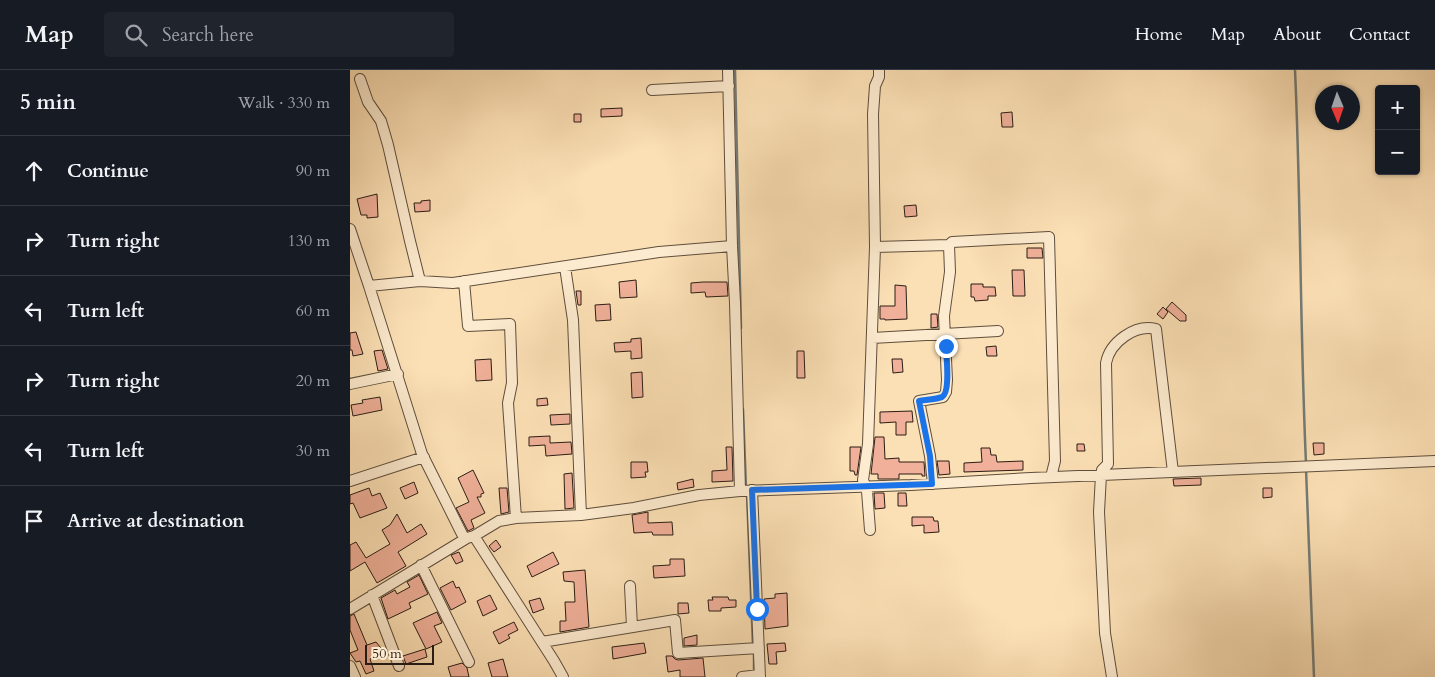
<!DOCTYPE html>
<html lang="en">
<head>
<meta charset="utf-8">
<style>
  body { margin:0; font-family:Cardo,serif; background:#20242c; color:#f1f3f6 }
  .controls { position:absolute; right:15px; top:15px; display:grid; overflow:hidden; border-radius:5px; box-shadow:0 1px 4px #0004 }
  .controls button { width:45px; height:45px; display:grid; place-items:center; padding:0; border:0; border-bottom:1px solid #363941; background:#171b24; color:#f1f3f6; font:25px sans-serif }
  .compass { position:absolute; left:965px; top:15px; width:45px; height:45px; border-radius:50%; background:#171b24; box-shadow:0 1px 4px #0004; rotate:178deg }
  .scale { position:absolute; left:15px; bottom:12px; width:69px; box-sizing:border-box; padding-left:5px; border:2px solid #2a1d14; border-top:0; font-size:14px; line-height:18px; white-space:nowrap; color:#2a1d14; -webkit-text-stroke:4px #fdebcf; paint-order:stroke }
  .stop { position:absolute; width:15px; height:15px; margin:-11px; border:4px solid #1a73e8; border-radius:50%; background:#fff }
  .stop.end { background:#1a73e8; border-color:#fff; box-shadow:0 1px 5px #0008 }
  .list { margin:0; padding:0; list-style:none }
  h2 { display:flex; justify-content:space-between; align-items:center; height:65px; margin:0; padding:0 20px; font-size:21px }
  h2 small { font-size:16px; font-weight:400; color:#9ea1a6 }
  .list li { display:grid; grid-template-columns:32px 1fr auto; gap:15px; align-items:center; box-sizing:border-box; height:70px; padding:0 20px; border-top:1px solid #363941 }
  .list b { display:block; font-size:19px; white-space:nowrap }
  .list em { font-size:16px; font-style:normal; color:#9ea1a6 }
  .icon { flex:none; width:28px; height:28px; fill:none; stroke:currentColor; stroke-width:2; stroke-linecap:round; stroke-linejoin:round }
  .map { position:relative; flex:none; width:1085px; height:607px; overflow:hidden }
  header { display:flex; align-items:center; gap:30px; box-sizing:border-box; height:70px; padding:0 25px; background:#171b24; border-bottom:1px solid #363941 }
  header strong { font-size:24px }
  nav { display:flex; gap:28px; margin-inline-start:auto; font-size:18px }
  .search { width:350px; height:45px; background:#20242c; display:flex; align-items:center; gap:12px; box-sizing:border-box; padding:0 18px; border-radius:5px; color:#9ea1a6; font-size:19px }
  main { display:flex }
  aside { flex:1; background:#171b24 }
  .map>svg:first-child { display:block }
</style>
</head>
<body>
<header>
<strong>Map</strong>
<div class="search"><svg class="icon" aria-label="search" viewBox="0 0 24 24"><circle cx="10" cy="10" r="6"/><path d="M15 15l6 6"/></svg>Search here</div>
<nav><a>Home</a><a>Map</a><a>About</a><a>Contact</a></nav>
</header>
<main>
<aside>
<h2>5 min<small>Walk · 330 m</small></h2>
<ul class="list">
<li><svg class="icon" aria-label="ahead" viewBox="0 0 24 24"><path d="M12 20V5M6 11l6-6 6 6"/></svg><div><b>Continue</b></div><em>90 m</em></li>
<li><svg class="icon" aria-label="right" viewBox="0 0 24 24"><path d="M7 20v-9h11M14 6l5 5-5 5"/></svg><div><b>Turn right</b></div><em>130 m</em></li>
<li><svg class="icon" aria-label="left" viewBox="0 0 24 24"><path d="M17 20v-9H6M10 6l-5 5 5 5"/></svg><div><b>Turn left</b></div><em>60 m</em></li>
<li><svg class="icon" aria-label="right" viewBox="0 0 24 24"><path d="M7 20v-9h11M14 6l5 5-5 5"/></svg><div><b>Turn right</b></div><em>20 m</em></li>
<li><svg class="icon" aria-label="left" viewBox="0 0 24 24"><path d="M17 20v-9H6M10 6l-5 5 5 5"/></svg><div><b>Turn left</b></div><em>30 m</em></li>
<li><svg class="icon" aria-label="arrive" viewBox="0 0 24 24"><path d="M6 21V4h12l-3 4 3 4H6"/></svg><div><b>Arrive at destination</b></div></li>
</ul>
</aside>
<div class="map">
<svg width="1085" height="607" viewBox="0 0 1085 607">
  <rect width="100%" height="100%" fill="#fce0b5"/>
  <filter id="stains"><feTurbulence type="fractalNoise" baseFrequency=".004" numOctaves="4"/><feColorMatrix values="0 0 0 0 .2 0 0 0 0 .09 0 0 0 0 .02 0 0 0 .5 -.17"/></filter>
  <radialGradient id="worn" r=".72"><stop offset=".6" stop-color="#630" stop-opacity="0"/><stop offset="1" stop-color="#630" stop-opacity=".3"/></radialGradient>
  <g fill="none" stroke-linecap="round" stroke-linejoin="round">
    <path stroke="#737b77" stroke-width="2.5" d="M385,0L391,258
      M945,0C951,131 950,262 956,393
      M393,339L396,418
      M956,399L964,607
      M397,424L403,576
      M404,581V603"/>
  </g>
  <path fill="#f0b099" stroke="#2a1d14" d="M272,38V46L251,47V39Z
    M662,42L663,57H652L651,43Z
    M224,44H231V52H224Z
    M27,124L28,147L17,148V145H11L7,129Z
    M80,130V141L65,142L64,133H71V131Z
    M566,135L567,146L555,147L554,136Z
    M677,178H692L693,188H677Z
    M662,200H674L675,226H663Z
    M286,210L287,227L270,228L269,212Z
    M353,212H377L378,226L356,227L355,222L341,223V213Z
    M621,214H633V217H645L646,226H638V230L625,231L624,227H621Z
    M545,215L556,216L557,249L535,250V249H530V236H545Z
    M226,221H231V235H228Z
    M822,232L836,245V251H830L816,239Z
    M260,234L261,250L246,251L245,235Z
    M813,237L818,242L813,249L807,244Z
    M581,244H587L588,257L581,258Z
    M6,262L13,284L3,286L2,280H0V263Z
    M291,268L292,288L281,289V281L265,282L264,273L281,272V269Z
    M646,276L647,286H637L636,277Z
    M32,280L38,299L28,301L24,281Z
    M447,281H454L455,308H447Z
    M141,289L142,310L126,311L125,290Z
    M542,289H552L553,302L543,303Z
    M292,302L293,327L282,328L281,303Z
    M30,327L32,340L3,346L1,335L13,333L12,330Z
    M197,328L198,335L187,336V329Z
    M562,341L563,352H556V365H546V352L530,353V342Z
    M220,344V354L201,355L200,345Z
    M200,366V373L221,372L222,384L196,386L195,375L179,376V367Z
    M525,367H534L535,389L549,388V392H574L575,406H572V404H549V409H528V404H521Z
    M963,373H974V384L964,385Z
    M727,374H734L735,381H727Z
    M376,377H382L383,411L362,412V401L377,400Z
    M500,377H511L507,405H505L504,401H500Z
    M631,378H640L641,385H646L647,392L673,391V400L614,402V393L632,392Z
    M587,391H599L600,404L589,405Z
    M281,392H297L298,402H295L296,407L281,408Z
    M123,400L134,423L131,424V427H127L135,443L121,450L124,458L118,461L106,438L119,432L108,408Z
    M222,403L224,438L215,439L214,404Z
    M851,408V415L824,416L823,409Z
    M343,409L344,417L328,420L327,413Z
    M64,412L68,423L55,429L50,418Z
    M19,418L22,426L30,423L37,438L10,448L3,433L0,434V425Z
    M149,418H157L159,442L151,444Z
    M913,418H922V427L913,428Z
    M524,423H534L535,438L525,439Z
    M548,423H556L557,436H548Z
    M298,442V453L322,452L323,465H303L302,462L284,463L282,445Z
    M47,444L57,463L71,454L77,464L48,482L56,496L27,513L15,492L0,501V475L6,472L16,488L40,474L32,460L40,455Z
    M562,447H583L584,451H588L589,462L574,463V455L562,456Z
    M146,470L151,477L144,482L139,476Z
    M109,482L113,491L106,494L101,485Z
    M203,482L209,494L182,507L177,496Z
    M320,489H334L335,506L304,508L303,496L320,495Z
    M235,500L239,557L210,562V551H216L215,532H225L224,512L214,511L213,502Z
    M69,505L78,524L59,533L61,538L38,549L31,528L45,520L47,524L60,517L57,512Z
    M103,511L106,518L109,517L116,532L101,540L90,518Z
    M437,523L438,556L415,559L414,529L425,528V524Z
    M140,525L147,539L133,546L127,531Z
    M362,527H378L379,530H386V537L371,538V541H359L358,530H363Z
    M190,528L194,539L183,543L179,531Z
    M328,533H338L339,543L328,544Z
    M87,542L92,553L84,556L92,572L76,579L63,553Z
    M4,544L17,575L26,572L35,583L20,589L24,601L16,604L10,591L6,592L0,583L8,580L0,560V546Z
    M164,552L168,560L158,565L160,568L149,574L143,562Z
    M347,565V575L334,576V568Z
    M294,573L296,583L263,589L262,577Z
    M435,573L436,581L426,582L427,594H419L417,574Z
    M75,579L77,587L56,594L53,586Z
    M316,586H322L325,589L328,590L353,588L355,607H330V600L318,602Z
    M153,589L158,607H142L138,593Z
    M112,593L117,598L119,607H101L98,597Z"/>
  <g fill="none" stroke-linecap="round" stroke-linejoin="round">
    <g stroke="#5e4e3c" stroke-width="12">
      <path id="minor" d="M378,0L382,176L385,233L390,421
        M10,9L18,32L31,51L38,75L60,171L70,211
        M302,20L379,16
        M0,159L19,216
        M599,175L602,172L699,167L705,391L701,407
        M525,177L599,175L600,202L594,246L597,310L596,322L593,327L569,331L580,386L583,414
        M215,197L223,250L231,445
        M114,211L118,256L160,254L162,313L158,333L166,448
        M522,268L648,261
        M0,314L48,304
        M0,411L74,387
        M402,420L410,607
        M520,460L517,421L513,410L518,374L525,177L523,44L525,16L529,7V0
        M124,466L204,591L213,607
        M117,468L113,466L72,384L19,216L70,211L103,213L309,182L382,176
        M71,495L119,592
        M280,516L282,557
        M22,525L49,596
        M0,539L117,468L124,466L149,451L166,448L231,445L284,438L349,425L390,421L561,415L681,408L1085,391
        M192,572L325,550L328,583L409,578
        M0,596L5,607
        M392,607L409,605
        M762,607L755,563L749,442L751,405L752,400L758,394L756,293C760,272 785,254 806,259L823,402"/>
    </g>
    <use href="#minor" stroke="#fdebcf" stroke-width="10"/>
  </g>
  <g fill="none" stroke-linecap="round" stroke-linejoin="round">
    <path stroke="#1a73e8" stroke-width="6" d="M407,539L402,420L582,414L580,386L569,331C575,330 588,329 592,327C601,322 596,285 596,276"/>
  </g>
  <rect width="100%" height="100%" filter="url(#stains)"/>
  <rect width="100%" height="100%" fill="url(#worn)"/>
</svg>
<div class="controls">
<button>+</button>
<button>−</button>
</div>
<svg class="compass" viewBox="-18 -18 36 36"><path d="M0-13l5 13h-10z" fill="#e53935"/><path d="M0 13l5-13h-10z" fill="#9ea1a6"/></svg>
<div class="scale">50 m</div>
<div class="stop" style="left:407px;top:539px"></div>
<div class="stop end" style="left:596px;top:276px"></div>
</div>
</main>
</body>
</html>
